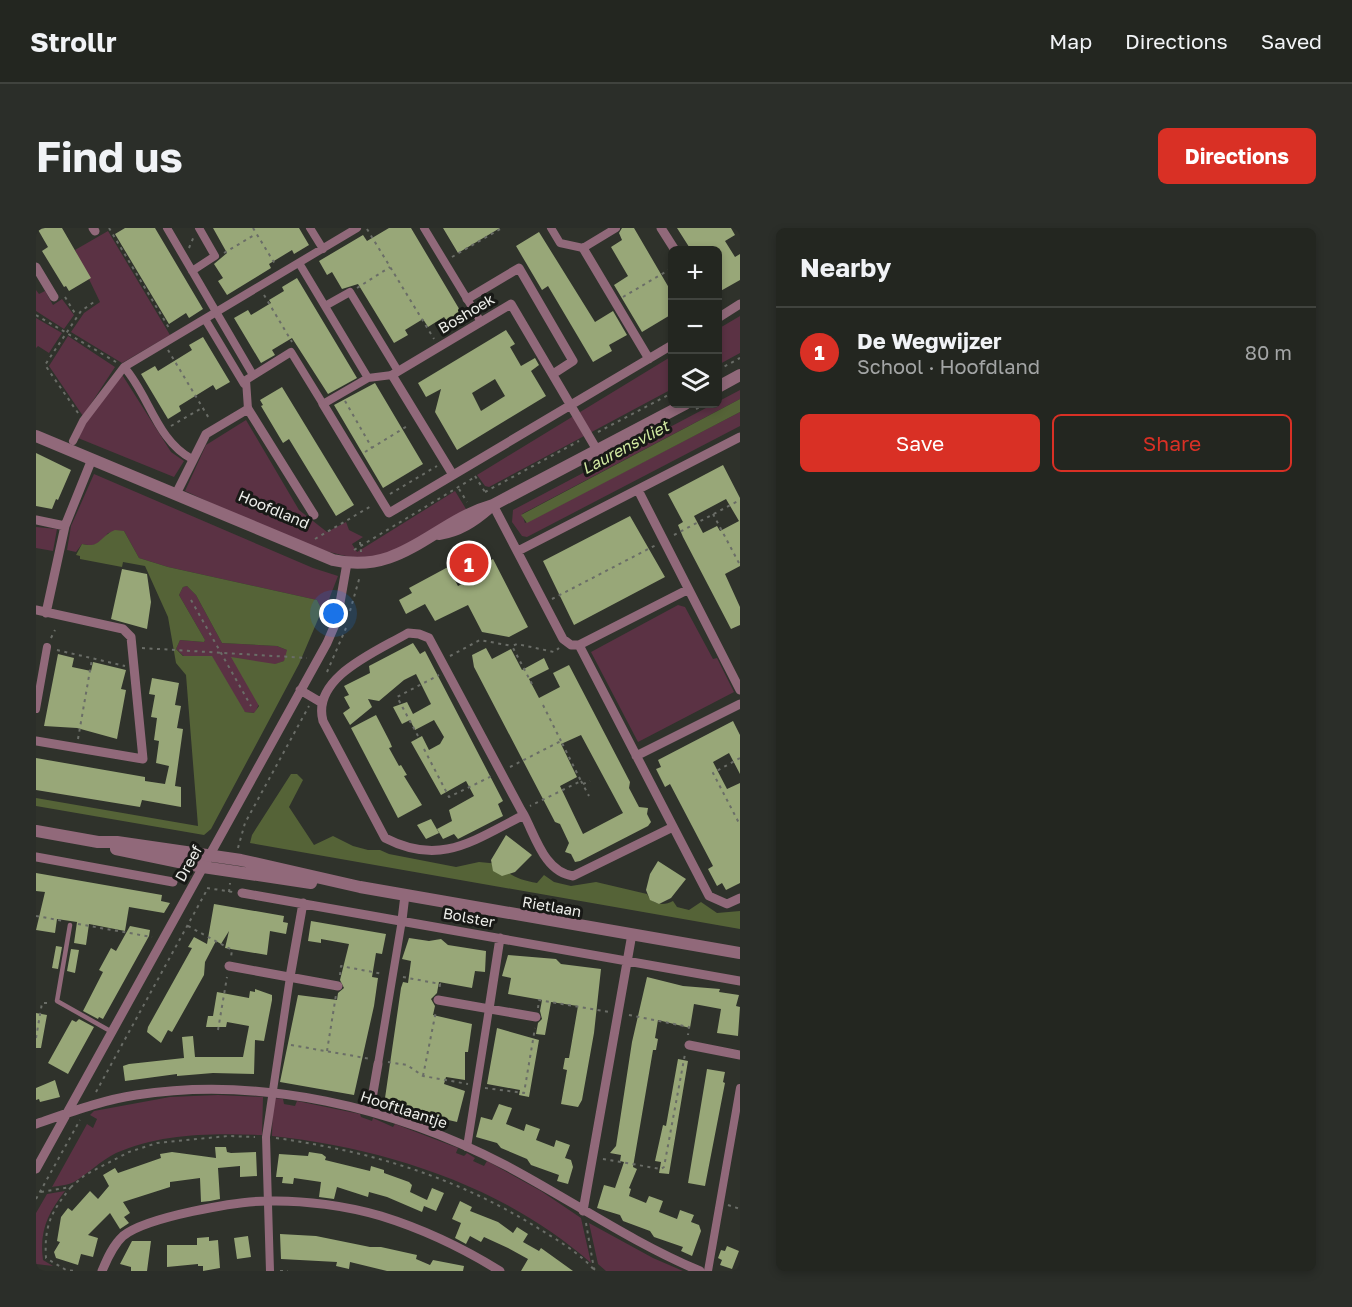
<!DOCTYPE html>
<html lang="en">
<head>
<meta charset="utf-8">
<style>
  body { margin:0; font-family:"Golos Text",sans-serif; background:#2b2e29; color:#f1f3f6 }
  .controls { position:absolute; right:18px; top:18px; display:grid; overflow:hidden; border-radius:9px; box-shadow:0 3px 9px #0003 }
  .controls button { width:54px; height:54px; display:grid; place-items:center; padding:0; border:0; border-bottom:2px solid #40433e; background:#232620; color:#f1f3f6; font:30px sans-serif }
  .you { position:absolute; left:298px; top:386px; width:21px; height:21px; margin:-15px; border:4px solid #fff; border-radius:50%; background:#1a73e8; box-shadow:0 0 0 9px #1a73e833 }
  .badge { display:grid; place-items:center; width:39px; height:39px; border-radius:50%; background:#d93025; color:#fff; font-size:20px; font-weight:700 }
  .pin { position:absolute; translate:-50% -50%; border:3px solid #fff; box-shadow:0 2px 6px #0006 }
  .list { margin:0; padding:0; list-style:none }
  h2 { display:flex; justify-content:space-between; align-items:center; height:78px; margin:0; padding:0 24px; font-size:26px }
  h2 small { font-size:20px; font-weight:400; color:#a3a5a5 }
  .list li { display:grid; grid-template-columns:39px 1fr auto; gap:18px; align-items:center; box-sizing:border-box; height:90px; padding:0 24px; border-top:2px solid #40433e }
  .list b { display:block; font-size:22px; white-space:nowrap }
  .list p { margin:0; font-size:20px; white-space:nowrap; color:#a3a5a5 }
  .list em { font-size:20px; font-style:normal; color:#a3a5a5 }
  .actions { display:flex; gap:12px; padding:18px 24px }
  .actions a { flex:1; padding:14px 0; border:2px solid #d93025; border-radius:9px; text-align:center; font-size:21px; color:#d93025 }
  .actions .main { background:#d93025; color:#fff }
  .icon { flex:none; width:33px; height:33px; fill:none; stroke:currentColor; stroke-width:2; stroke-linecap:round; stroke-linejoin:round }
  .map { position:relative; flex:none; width:704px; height:1043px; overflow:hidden; border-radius:9px }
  header { display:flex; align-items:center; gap:36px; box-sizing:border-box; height:84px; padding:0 30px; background:#232620; border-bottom:2px solid #40433e }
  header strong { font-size:28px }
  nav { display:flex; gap:33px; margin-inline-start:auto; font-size:21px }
  .intro { display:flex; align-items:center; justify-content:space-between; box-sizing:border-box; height:144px; padding:0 36px }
  h1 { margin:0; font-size:42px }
  .button { padding:15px 27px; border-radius:9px; background:#d93025; color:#fff; font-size:21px; font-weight:700 }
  main { display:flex; gap:36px; padding:0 36px }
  aside { flex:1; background:#232620; border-radius:9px; box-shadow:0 3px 9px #0003 }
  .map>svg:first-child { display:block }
</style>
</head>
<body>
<header>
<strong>Strollr</strong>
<nav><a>Map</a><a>Directions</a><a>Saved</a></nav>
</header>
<div class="intro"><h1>Find us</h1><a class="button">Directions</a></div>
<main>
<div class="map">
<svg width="704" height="1043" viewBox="0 0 704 1043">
  <rect width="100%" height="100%" fill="#2f322b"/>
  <path fill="#5b3244" d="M72,3L134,107L86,135L35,104L48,85L64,74L39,22Z
    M0,62L3,66L9,63L17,77L26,71L38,87L28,101L0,83Z
    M704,88V125L682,137V101Z
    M0,90L26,105L13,125L2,118L0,120Z
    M32,108L79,139L47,188L13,138Z
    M636,128V161L453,259L449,258L441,247Z
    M85,145L135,224L148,233L138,249L42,210C53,186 71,168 85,145Z
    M704,162V171L486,286L489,295L704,184V198L491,309L486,308L476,294L477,282Z
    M210,192L263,282L291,304L310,294L313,302L327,309L316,316L321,324L419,263L430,281C404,297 376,318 346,328C303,342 192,282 149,263L170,217Z
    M58,246L277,340L302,348L290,379L286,382L281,372L132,339L103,330L88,303L72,305C64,316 59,319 46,316L40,324L31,322L35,298Z
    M0,299L21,301L17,323L0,320Z
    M151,358L160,367L186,415L241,418L251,422L252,426L248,433L240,436L219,485L209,484L140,421L144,412L168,414L169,412L143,367L147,359Z
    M642,377L649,379L677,431L681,430L698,464L602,514L555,424Z
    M182,867L227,869L226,907C178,905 125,905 80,925C64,933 53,945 38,954C32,957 22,958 16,959L51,896L57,900L61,891L54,887L58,883L134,869Z
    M237,870L247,871L248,876L259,878L261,873L324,886L325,889L336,893L337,890L357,899L359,896L422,920L420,925L428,928L431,925L439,930L437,933L448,938L451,933L505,963L545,990L555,1035C468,958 349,920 236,908Z
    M29,963C12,985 3,1003 7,1032L17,1038L0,1036V985L11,966Z
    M553,995L617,1030L647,1043H570L562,1036Z"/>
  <path fill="#556337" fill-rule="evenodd" d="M704,171V184L491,295L485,287Z
    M79,302L88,303L103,330L132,339L281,372L286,382L263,436L175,601L168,607L0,578V570L162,598L150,447L140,435L132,389L109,338L87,334L86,339L44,331V328L40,327L46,316C64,321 64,308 79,302ZM151,358L160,367L186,415L241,418L251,422L248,433L239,436L195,429L223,478L218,485L209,484L176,428H147L140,421L144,412L168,414L169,412L143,367L147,359Z
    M255,546H261L267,552L253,579L278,617L297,608L317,618L332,622H344L353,626L420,639L443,634L464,636C474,649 485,652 501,655L508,647L518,654L535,658L560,654L611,666C616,677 628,678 637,673L641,679L653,682L665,674L681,685L704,683V701L214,615L216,607Z"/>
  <path fill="#98a778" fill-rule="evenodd" d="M1,0H26L55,50L33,63L30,58L28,59L6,23L12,19Z
    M89,0H119L167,81L153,90L150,85L133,96L79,6Z
    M177,0H263L273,17L258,26L256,22L233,36L235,40L191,67L182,53L187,50L178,36L191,25Z
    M353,0H375L425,84L411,93L408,89L392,99L387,91L369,102L372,107L358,115L322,56L306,61L296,44L291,47L283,33L327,7L331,13Z
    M407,0H464L422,25Z
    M586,0H598L636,65V86L606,104L578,57L592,48L575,19L586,12L583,5Z
    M641,0H695L699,7L689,13L699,29L704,26V52L681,65V22H655Z
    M503,4L559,94L577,83L591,107L573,117L576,123L557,134L512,58L506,62L480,18Z
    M261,50L321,150L292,166L256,110L236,122L239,127L225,135L198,90L212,82L215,87L235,75L233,72L248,63L246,59Z
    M470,102L479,116L474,119L485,138L499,130L503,137L495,143L510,168L421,222L399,184L405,161L390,169L382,155ZM459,151L469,168L445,183L436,165Z
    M167,109L194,154L180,162L177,157L143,178L145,183L132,191L105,146L119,138L122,143L156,122L153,117Z
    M339,155L387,236L347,260L298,177Z
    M246,159L318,277L300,288L253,211L247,215L225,178L227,177L224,172Z
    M0,225L35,242L22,272L20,271L16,281L0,278Z
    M687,237L704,270V338L689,346L704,379V397L695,401L647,309L642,297L647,294L632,266ZM690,271L703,293L684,303L681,298L667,305L658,288Z
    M594,288L629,349L538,397L507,333Z
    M457,331L492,399L473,409L446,404L432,377L399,393L389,376L370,386L363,372L376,365L373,360L412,339L422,358L447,345L443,338Z
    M86,341L111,346L115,374L111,401L75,391Z
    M377,415L384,426L389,423L467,573L462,576L467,588L422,611L418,606L407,611L401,601L416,593L413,582L438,568L430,553L405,567L375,514L386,508L393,522L404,516L408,509L398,492L379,502L374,492L366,496L357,479L371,474L377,486L395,476L380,446L368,452L343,473L332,471L336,479L314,497L307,485L314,480L308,469L313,467L308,458L334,445L333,438Z
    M450,420L456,431L475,421L486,442L508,430L513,441L493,451L503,470L524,459L517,445L533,437L594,554L593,560L603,579L612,580L611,586L615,594L612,598L544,633L539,634L535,626L529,624L533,615L524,596L519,594L438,439L436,427ZM545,507L587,585L547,606L524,558L541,549L525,516Z
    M22,426L38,430L36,439L55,443L57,434L90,442L85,461L90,462L81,511L41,500L8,498Z
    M116,450L143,455L139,477L145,478L141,500L147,501L139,558L145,559V579L106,572L104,579L0,562V530L109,549V553L129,556L133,538L120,535L123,513L118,512L121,490L115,489L119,467L113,466Z
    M340,487L354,514L356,519L353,520L363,538L365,537L371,547L368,548L386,577L362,590L315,500Z
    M697,493L704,507V546L693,525L677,534L691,561L704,555V655L690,662L686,655L681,658L672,641L677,638L634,556L629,559L620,541L625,539L622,532Z
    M395,591L403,605L390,611L381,597Z
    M470,607L496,627L479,644L466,648L457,643L455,632Z
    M622,633L650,651L635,670L623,676L614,672L610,662L614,646Z
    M0,645L126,667L125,673L134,675L128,685L93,679L89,703L53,696L50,717L38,715L41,694L21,691L19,705L0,702L9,664L0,663Z
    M178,676L248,688L247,694L252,695L250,706L234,703L231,727L189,720L193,703L185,716L180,713L169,734L168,747L136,804L132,802L125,815L111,804L112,799L156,720L152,719L158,709L171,716Z
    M275,693L350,706L346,726L340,725L336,749L342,750L338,778L318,867L244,854L262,767L301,772L302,765L308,760L304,752L313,716L285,711V715L272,713Z
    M94,698L114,702L113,708L67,791L63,789L62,791L47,783L67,744L63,742L75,720L80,723Z
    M373,710L393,713L405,711L412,717L450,723L449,744L439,743L436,760L403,754L401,765L395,771L399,778L397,787L436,796L432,824H429V852L410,849L408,856L429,863L421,894L348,877L365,760L367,754L372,755L375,733L366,731Z
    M20,718L26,719L22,741L16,740Z
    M35,721L43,722L39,745L31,743Z
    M472,727L520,731L525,736L565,741L558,805L546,872L542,879L525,876L531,842L527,841L529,830H533L542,778L515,774L509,807L500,806L502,795L506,791L504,783L506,772L472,766L475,750L466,748Z
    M611,749L647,758L684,761L683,764L703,767L700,778L704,779L702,808L681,805L685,781L658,776L654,800L622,792L619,810L622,811L620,822H617L597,939L601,941L593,960L595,961L593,968L610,975L613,968L627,973L623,984L641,991L644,982L658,987L655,994L663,997L665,1003L656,1028L645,1023L647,1019L618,1009L614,1003L587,993L584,987L561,980L568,957L579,960L588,934L584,933L585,927L574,925L580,918L596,814Z
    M219,761L236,767V772L228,813L219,812L218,846L177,845L141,848V846L89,853L87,838L93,836L148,830L146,809L157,808L159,829H207L213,798L191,794L190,799H170L172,788H177L181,764L213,770L214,763L219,764Z
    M0,785L11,787L5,820H0Z
    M43,791L58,799L32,846L12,835L36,792L40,794Z
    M461,800L503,812L493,869L483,867L484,862L451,856Z
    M642,831L652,833L633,946L623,945L625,934L619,933L627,897L630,898Z
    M671,841L689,844L687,854L689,855L669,958L652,955Z
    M19,852L24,869L4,874L3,871L0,872V860Z
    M463,876L476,880L470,896L488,903L490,896L504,901L500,912L518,919L520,912L534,917L529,930L535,932L537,939L532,956L521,953L523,947L495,937L491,931L465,920L461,915L440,909L445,889L456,892Z
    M179,919H190L191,924L195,925L220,924L221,948L204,949V938L182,940L184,971L174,973L165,974L164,950L134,954V959L87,974L94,985L88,989L93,995L84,1001L74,985L52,1007L62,1010L57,1029L45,1026L42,1037L20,1030L18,1024L24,1014L21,1013L25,989L32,980L36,983L54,963L62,971L73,958L67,947L79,940L82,945L125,930L124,926L136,924L180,930Z
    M273,924L286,926L290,929L289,932L334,943L335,938L348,942V945L373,954L376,957L374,964L391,972L396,960L408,965L400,983L388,978L386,984L351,969L333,964L332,969L301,959L298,971L283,969L285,954L258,950L257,956L246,955L247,949H240L243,926L272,928Z
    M424,973L436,979L434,983L462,994L477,1005L481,999L492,1006L487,1014L503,1023L505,1020L537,1043H485L492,1031L472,1020L448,1009L445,1014L434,1008L430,1016L419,1010L425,995L416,991Z
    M244,1006L280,1008L334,1019H345L381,1027L380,1031L394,1037L397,1032L428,1038L427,1043H351L314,1034L313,1041L300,1038L301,1034L245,1031Z
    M212,1008L215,1029L201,1031L198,1010Z
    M173,1009V1013L182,1012L184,1040L167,1043V1038H162V1036L131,1039V1017H161V1010Z
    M96,1013H115L111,1043H95V1039L84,1036Z
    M691,1018L703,1023L696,1041L684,1037L686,1032L682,1030L685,1022L689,1023Z"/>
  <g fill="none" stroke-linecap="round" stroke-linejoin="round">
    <path stroke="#6a6d67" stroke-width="2" stroke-dasharray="3 4.5" stroke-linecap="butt" d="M73,0L133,100
      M217,0L239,36
      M331,1L398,111
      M153,20L158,8
      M188,25L220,6
      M416,29L466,0
      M321,60L354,39
      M228,67L256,114
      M29,69L40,87
      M587,69L636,40
      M0,87L80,134
      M132,122L174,192
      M682,142L704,130
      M309,173L336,220
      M660,181L670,176
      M42,185L9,137L45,83L58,74
      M135,198L166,180
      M562,204L636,165
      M329,224L373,197
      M439,248L449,264
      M423,261L431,274
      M449,264L543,213
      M354,266L401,238
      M677,286L704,337
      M638,307L704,272
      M279,311L337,277
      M324,314L325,324
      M318,322L439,249
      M516,371L620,317
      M155,372L215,478
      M314,383L324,348
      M15,410L19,402
      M106,420L271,430
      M21,422L89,438
      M414,428L444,412L476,418
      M291,444L310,400
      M496,456L476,418L481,416L518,424L523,420
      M507,477L525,513
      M382,508L361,469L403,447
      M42,511L56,431
      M388,521L413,569L456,548
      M704,530L677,545L704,597
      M474,539L525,513L545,553L494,578
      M545,553L553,568
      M547,556L554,553
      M202,620L209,595L273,478
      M171,660L197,664
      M193,664L194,655
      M0,688L28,693
      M42,696L116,709
      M152,698L196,722L195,729
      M304,747L305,738L347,746
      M367,749L404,756L403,763
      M502,780L503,772L573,784
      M593,787L653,799L652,807
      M182,802L191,749
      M0,810L6,775H13
      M255,817L335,831
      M291,823L300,767
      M352,834L371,837L387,848L432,856
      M387,848L400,783
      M449,860L488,865L499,800
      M60,864L172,660
      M240,910C337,924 421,949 505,1002C523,1013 545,1026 559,1043
      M567,931L625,941L628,939L649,826
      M35,959C15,984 8,998 10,1030L30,1042L40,1043
      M5,964L35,959L49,947L93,924L121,915L192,908L219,909
      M0,971L44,892
      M692,977L704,981
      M550,995L558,1041L562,1043
      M244,1043H252"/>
    <path stroke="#91697a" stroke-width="4.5" d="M34,697L21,773L76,804"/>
    <path stroke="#91697a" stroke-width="8" d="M131,0L217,147
      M274,0L287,21
      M388,0L445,94
      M515,0L524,15L547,20L580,0
      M263,35L332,150
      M156,43L179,28L163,0
      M289,78L314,64L362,143
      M169,91L208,156
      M88,139C113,167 121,213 156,231
      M212,181L210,152L255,124L287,176L332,150L356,147
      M37,213L47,193L88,139L321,0
      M0,481L11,419
      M342,836L366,692
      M431,919L453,781
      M234,1043L230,909L254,749
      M672,1043L704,860"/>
    <path stroke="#91697a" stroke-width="9" d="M57,0L59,3
      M625,0L639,22
      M547,20L613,131
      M0,39L18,69
      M431,71L483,40L537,133L517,146
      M682,90L704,76
      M287,176L353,285L636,117
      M417,247L356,147L475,76L561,222
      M602,262L704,462
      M140,266L170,206L212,181L278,287
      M457,277L527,411L535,417H543L651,362
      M0,292L29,298L56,231
      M482,323L704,209
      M0,382L87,401L95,409L107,531L0,513
      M10,385L29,298
      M543,417L673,668L691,676L704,670
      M264,462L286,475
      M600,528L704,476
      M488,587C438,612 405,639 349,610L287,493C275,449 342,423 372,405L383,406L393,410L485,582L488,587C500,610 509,644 537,648L637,599
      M0,629L137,654
      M206,665L704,753
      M366,692L369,667
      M193,738L302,758
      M254,749L267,675
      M402,772L500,789
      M453,781L464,710
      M653,817L704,827
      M334,882L342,836
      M0,896C32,885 66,872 100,867C225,848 358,879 469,937C535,972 595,1014 664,1043
      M0,941L291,415L301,392L311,335
      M547,983L596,706
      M66,1043C71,1031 77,1017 87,1008C110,989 201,973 232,973C268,972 311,978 345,988C387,1001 427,1020 464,1043"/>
    <path stroke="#91697a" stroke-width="12" d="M682,159L704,147
      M0,208L297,332C366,348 397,294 457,277L649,176
      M403,306C423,303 438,293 453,280
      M0,603L62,614H81L205,632L324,659L704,725
      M80,621L167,639L275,655"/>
  </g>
  <g text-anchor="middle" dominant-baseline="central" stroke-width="6" stroke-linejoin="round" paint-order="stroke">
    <g font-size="15" fill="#eeefeb" stroke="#181916">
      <text transform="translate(430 85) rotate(-31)">Boshoek</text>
      <text transform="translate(238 281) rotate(23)">Hoofdland</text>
      <text transform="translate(152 635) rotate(-61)">Dreef</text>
      <text transform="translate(516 678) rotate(10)">Rietlaan</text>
      <text transform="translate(433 689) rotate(10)">Bolster</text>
      <text transform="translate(368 881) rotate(18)">Hooftlaantje</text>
    </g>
    <g font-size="16" font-style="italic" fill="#d1e9a1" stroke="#181916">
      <text transform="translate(589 219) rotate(-28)">Laurensvliet</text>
    </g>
  </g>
</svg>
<div class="controls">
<button>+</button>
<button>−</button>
<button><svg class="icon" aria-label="layers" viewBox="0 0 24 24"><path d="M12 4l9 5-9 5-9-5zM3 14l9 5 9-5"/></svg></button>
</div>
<div class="you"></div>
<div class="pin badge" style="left:433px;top:335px">1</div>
</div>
<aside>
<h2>Nearby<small></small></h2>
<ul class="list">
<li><span class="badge">1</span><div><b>De Wegwijzer</b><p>School · Hoofdland</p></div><em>80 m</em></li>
</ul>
<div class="actions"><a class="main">Save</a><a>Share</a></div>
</aside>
</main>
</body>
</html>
